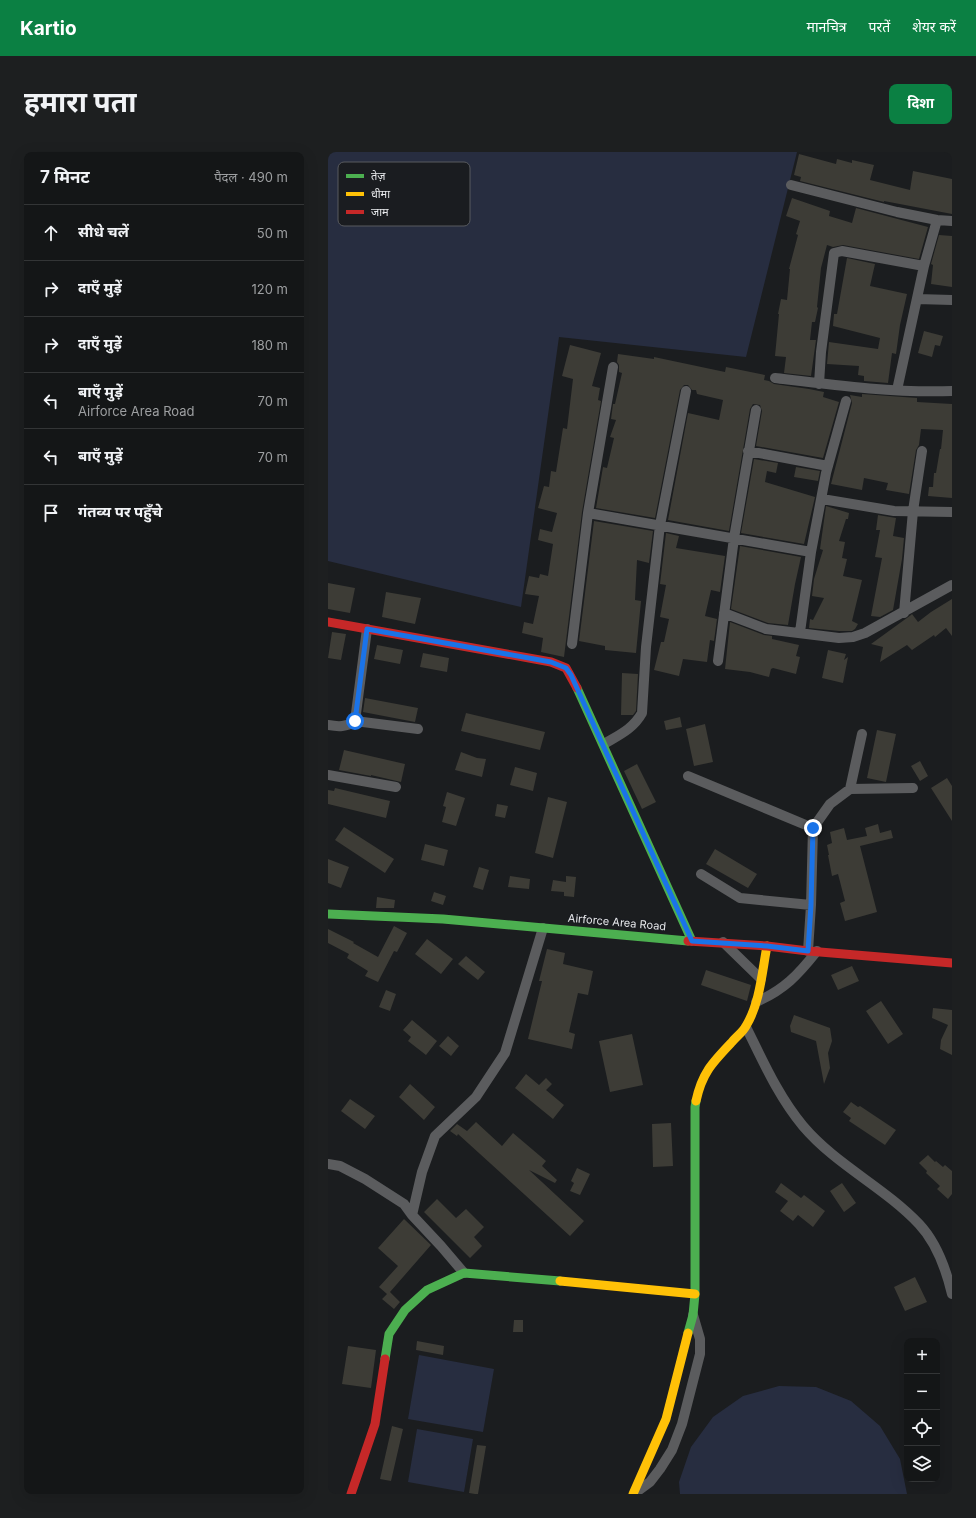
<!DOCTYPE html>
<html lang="hi">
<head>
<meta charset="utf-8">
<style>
  body { margin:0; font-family:Inter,"Noto Sans Devanagari",sans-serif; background:#1d1f20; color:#f1f3f6 }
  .controls { position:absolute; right:12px; bottom:12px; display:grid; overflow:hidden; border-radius:8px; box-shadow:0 4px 16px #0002 }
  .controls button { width:36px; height:36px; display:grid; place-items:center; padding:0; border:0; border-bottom:1px solid #333536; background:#141617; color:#f1f3f6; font:20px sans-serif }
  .stop { position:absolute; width:12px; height:12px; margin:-9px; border:3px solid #1a73e8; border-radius:50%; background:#fff }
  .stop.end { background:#1a73e8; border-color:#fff; box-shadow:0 1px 4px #0008 }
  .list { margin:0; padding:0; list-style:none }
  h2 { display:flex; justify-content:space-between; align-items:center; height:52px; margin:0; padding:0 16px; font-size:17px }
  h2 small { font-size:13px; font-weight:400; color:#9d9fa1 }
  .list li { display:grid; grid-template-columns:26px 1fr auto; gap:12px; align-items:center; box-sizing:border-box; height:56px; padding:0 16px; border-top:1px solid #333536 }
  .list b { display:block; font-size:15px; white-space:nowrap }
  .list p { margin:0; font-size:13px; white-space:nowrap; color:#9d9fa1 }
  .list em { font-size:13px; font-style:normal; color:#9d9fa1 }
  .icon { flex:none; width:22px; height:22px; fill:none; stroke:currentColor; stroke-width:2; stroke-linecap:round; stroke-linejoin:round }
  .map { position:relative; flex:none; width:624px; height:1342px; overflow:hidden; border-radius:8px }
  header { display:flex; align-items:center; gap:24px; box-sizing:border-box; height:56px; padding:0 20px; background:#0b8043; color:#fff }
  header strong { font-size:19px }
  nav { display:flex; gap:22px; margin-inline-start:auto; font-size:14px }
  .intro { display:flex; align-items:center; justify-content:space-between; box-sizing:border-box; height:96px; padding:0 24px }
  h1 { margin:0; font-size:28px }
  .button { padding:10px 18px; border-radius:8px; background:#0b8043; color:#fff; font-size:14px; font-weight:700 }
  main { display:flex; gap:24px; padding:0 24px }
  aside { flex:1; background:#141617; border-radius:8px; box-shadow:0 4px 16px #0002 }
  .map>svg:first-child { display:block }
</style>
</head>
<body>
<header>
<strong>Kartio</strong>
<nav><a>मानचित्र</a><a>परतें</a><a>शेयर करें</a></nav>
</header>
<div class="intro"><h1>हमारा पता</h1><a class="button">दिशा</a></div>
<main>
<aside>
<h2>7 मिनट<small>पैदल · 490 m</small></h2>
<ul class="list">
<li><svg class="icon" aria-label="ahead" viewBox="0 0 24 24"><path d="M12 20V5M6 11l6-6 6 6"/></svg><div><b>सीधे चलें</b></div><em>50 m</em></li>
<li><svg class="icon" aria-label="right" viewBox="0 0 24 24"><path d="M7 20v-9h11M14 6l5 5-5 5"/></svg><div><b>दाएँ मुड़ें</b></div><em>120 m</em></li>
<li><svg class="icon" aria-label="right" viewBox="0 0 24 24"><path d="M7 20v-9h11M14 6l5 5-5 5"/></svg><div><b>दाएँ मुड़ें</b></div><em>180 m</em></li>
<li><svg class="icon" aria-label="left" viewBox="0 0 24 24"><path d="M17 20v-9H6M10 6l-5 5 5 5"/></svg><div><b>बाएँ मुड़ें</b><p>Airforce Area Road</p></div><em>70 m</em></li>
<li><svg class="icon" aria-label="left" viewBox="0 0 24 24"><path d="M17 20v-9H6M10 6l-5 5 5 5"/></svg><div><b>बाएँ मुड़ें</b></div><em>70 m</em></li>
<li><svg class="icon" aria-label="arrive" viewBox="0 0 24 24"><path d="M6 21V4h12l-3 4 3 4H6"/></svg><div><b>गंतव्य पर पहुँचे</b></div></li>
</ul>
</aside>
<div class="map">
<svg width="624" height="1342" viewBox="0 0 624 1342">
  <rect width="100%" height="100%" fill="#1b1d1f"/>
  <path fill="#272d40" d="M0,0H469L418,205L231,185L193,455L0,409Z
    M91,1203L166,1217L155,1280L80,1267Z
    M451,1234L488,1235L523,1249L552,1274L572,1307L579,1342H352L351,1330L363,1295L385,1265L415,1244Z
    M89,1277L145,1287L136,1340L80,1330Z"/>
  <path fill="#3d3c36" d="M471,2L508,12L509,7L524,11V8L546,13L542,28L582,38L585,19L624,27V62L556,49V50L472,29L473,25L466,23Z
    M464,46L502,59L501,64L524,71L528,56L600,75L591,107L515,93L505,95L499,93L493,116L489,155L490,156L487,170H484L482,188H488L483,224L456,221L458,205L447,204L451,162H450L453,147L459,148L462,117H461L470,83L468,82L472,69L458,64Z
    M611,83L624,84V135L603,132L605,113L603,112Z
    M519,106L547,112L542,134L579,142L572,173L568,202L564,201L560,231L536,229V224L530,223L531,214L499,212L501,190L550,197L552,186L505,174L506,162H509Z
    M596,179L615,184L612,194L607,193L604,205L590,201Z
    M242,193L273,201L264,234L272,236L270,248L273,249L254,360L236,505L213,500L215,486L194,481L196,470L205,472L211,444L197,442L201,424L211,426L212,422L220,424L225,392L210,388L212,377L224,380L229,361L210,356L216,334L221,335L223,319L228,320L235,276L239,277L245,227L234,224Z
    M290,202L326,207V205L397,220L398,215L437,223L436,228L441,229L446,232L481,237L496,240L495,245L511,250L495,306L428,294L434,259L432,253L425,252L422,257L401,379L340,368L360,261L391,268L395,248L369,242L368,238H364L360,233H356L352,238L327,366L268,356L275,315L279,316L286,286L282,285L288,268L283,267L285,252H287L294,221L291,220V213L289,210Z
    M534,242L589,246V250L624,252V346L600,344L601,335H605L606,321H608L612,297H613L615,278L593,277L591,293L588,298L581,342L558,338L560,331L536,326L534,338L503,332L524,251L522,243L534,245Z
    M426,307L450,311L448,321L439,319L437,330L487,345L476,392L413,381Z
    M468,315L492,319L490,329L466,325Z
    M498,354L521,361L520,367H518L511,389L517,390L514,406L519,407L515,424L534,428L524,469L530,472L527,477L524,479H511L481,476L482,467L485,468L496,446L484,444L486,427L495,398L492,397Z
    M550,363L568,366L565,384L576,386L574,407L565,458L552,465L543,464L554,406L547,405L552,378H548Z
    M266,369L325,379L321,411L309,408L307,448L313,449L308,501L277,498V494L251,489Z
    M338,381L351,384L348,396L397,404L392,440L383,438L377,464L389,467L386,489L382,488L379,510L355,507L351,524L326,518L333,490H336L341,467L332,465L338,433L332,432Z
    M412,394L473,405L467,432L460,473L440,471L403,457Z
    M0,431L27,436L22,461L0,457Z
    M58,440L93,446L87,472L54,465Z
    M624,447V484L618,476L607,485L606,483L584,498L579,493L552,510L555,495L543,492L583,463L584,462L590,470L603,460Z
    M402,470L436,483L444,484V487L471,493L468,504L472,505L468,522L445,516L443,517L441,525L422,520L397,517Z
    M4,480L18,482L13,508L0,506Z
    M49,493L75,498L72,512L46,507Z
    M500,498L518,502L516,508L520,505L515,531L494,526Z
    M95,501L121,506L119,520L92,515Z
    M294,521L310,522L308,559L305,563H293Z
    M37,546L90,556L87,570L35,560Z
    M138,561L217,580L212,598L133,579Z
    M352,565L354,575L338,578L336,569Z
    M377,572L385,610L366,614L358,577Z
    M549,578L568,582L558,630L539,626Z
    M16,598L77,612L73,630L43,623V624L11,618Z
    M133,600L149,606L158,607L154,625L127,618Z
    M592,609L600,624L592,629L583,614Z
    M309,612L328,650L314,657L296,619Z
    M187,615L209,621L205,639L182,633Z
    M619,626L624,634V669L603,636Z
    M7,636L62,649L58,666L0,652V638L6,639Z
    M119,640L137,646L128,674L114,670L118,655L115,654Z
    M220,645L239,650L225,706L207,701Z
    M169,652L180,654L177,666L167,664Z
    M550,672L552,681L563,678L565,686L532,694L549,760L517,769L512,751L517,749L510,722L504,724L500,703H501L499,693L504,691L502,680L516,676L519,688L539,684L537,676Z
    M16,675L66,707L57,721L7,688Z
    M97,692L120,698L116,714L93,708Z
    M387,697L429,722L420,736L378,712Z
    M0,707L21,715L13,736L0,731Z
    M151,715L161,718L155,738L145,735Z
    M182,724L202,727L201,737L180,735Z
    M238,724L248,725L246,745L236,744V740L223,739L225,728L238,730Z
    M106,740L118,744L115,753L103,749Z
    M49,745L67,748L66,756H48Z
    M66,774L79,781L69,800L66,799L50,830L37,824L40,819L19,806L21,802L0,791V777L26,790L25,791L50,805Z
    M99,787L125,807L113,822L87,802Z
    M219,797L237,801L235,812L265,819L260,843L250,841L241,880L247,882L244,897L200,887L214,829H211Z
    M138,804L157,820L150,828L130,812Z
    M524,814L531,829L510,838L503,823Z
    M378,818L423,833L419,849L373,833Z
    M58,838L68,842L62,859L51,855Z
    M553,849L575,882L560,892L538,859Z
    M605,856L624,858V903L612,897L613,888L620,873L604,866Z
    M466,863L502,876L504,889L500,901L502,916L496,932L488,889L463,880L462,874Z
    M84,868L109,889L98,903L80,889L83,885L75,878Z
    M304,882L315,933L282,940L271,889Z
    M120,884L131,894L123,904L111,894Z
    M198,922L211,933L218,926L224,932L218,938L236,953L225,967L187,936Z
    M82,932L107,955L96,968L71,945Z
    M22,947L47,964L37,977L13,959Z
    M523,950L530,955L532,954L568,978L557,993L521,969L523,966L515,960Z
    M148,970L174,994L185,981L218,1009L214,1014L229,1028L227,1031L201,1018L256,1069L242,1084L130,982L129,984L122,979L129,972L139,979Z
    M343,971L345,1014L325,1015L324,972Z
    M600,1003L607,1010L608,1009L615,1015L617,1013L624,1019V1042L620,1047L609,1037L612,1034L598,1021L599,1019L591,1011Z
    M249,1016L262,1022L252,1043L242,1039L246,1031L243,1029Z
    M453,1031L473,1046L476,1043L497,1059L485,1075L470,1063L465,1069L452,1059L460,1049L447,1040Z
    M514,1031L528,1051L516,1060L502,1039Z
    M109,1047L128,1066L138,1057L156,1075L146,1085L154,1094L142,1106L96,1060Z
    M76,1067L103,1093L62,1140L72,1150L66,1157L54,1147L59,1142L51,1135L70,1114L50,1096Z
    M587,1125L599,1150L577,1159L566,1135Z
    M186,1168H195V1180H185Z
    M89,1189L116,1194L115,1203L88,1198Z
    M20,1194L48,1198L43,1236L14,1232Z
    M64,1274L75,1277L63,1329L52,1327Z
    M149,1293L158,1294L150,1342H147L141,1341Z"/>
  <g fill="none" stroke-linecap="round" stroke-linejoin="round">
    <path stroke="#5b5c5e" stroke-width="10" d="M463,33L569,60L609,68L624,69
      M589,147L624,148
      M447,226C505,233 565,241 624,239
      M491,232L493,200L506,101L514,99L596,114
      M569,238L596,114L609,68
      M420,299L500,314
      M494,347L566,359L624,360
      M260,361L483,400
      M396,461L438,477L511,486L525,485L537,481L624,433
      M576,461L585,359L594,299
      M472,480L483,400L498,321L518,249
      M244,492L260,361L285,215
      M390,509L406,386L428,258
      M27,569L90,577
      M0,573C11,575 18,575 27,569L39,477
      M276,592C291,583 305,577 314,561L318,495L332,373L358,239
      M0,623L68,635
      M360,624L485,676
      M522,637L534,582
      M373,722L412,746L483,753
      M395,790L433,827
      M480,799L483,753L485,676L502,652L522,637L585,636
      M428,850C456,838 470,823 489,799
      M418,875C435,909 450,944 475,974C508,1013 556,1035 591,1072C609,1091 618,1117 624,1142
      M0,1012L12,1014L37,1027L76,1052L84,1063
      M136,1121L113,1094L84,1063L94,1020L107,984L148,945L177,901L215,776
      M307,1341L322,1330L332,1317L344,1298L354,1272L372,1202V1187L365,1163"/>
    <path stroke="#4caf50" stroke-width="9" d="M249,536L364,789
      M0,762L115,767L360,789
      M360,1181L365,1163L367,1142V955L368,949
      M57,1207L61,1182L77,1158L99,1138L136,1121L232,1129"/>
    <path stroke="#ffc107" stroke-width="9" d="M368,949C374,921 384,911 404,890C408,885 415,880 418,874C432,851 434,820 439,794
      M232,1129L367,1142
      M305,1342L338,1267L360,1181"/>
    <path stroke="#c62828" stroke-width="9" d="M0,470L223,510L238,516L249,536
      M360,789L439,794L480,799L624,811
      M23,1342L47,1272L57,1207"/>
  </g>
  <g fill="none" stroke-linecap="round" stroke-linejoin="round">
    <path stroke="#1a73e8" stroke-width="5" d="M27,569L39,477L223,510L238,516L243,523L364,789L439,794L480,799L483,753L485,676"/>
  </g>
  <g text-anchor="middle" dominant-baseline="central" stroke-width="3" stroke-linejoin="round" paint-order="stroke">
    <g font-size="11" fill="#e9eaed" stroke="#1a1c20">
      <text transform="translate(289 770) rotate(5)">Airforce Area Road</text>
    </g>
  </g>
  <rect x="10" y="10" width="132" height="64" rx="6" fill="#1a1c20" stroke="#585a5e" stroke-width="1"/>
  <rect x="18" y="22" width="18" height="4" fill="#4caf50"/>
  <rect x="18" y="40" width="18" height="4" fill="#ffc107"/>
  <rect x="18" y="58" width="18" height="4" fill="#c62828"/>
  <g font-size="11" fill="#e9eaed">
    <text x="43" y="28">तेज़</text>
    <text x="43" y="46">धीमा</text>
    <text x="43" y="64">जाम</text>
  </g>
</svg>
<div class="controls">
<button>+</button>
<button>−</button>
<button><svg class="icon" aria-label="locate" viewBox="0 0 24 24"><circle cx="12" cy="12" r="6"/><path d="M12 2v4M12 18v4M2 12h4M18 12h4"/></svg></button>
<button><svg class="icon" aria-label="layers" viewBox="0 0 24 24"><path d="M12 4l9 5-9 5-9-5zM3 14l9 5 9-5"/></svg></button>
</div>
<div class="stop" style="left:27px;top:569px"></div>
<div class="stop end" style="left:485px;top:676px"></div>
</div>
</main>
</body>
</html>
